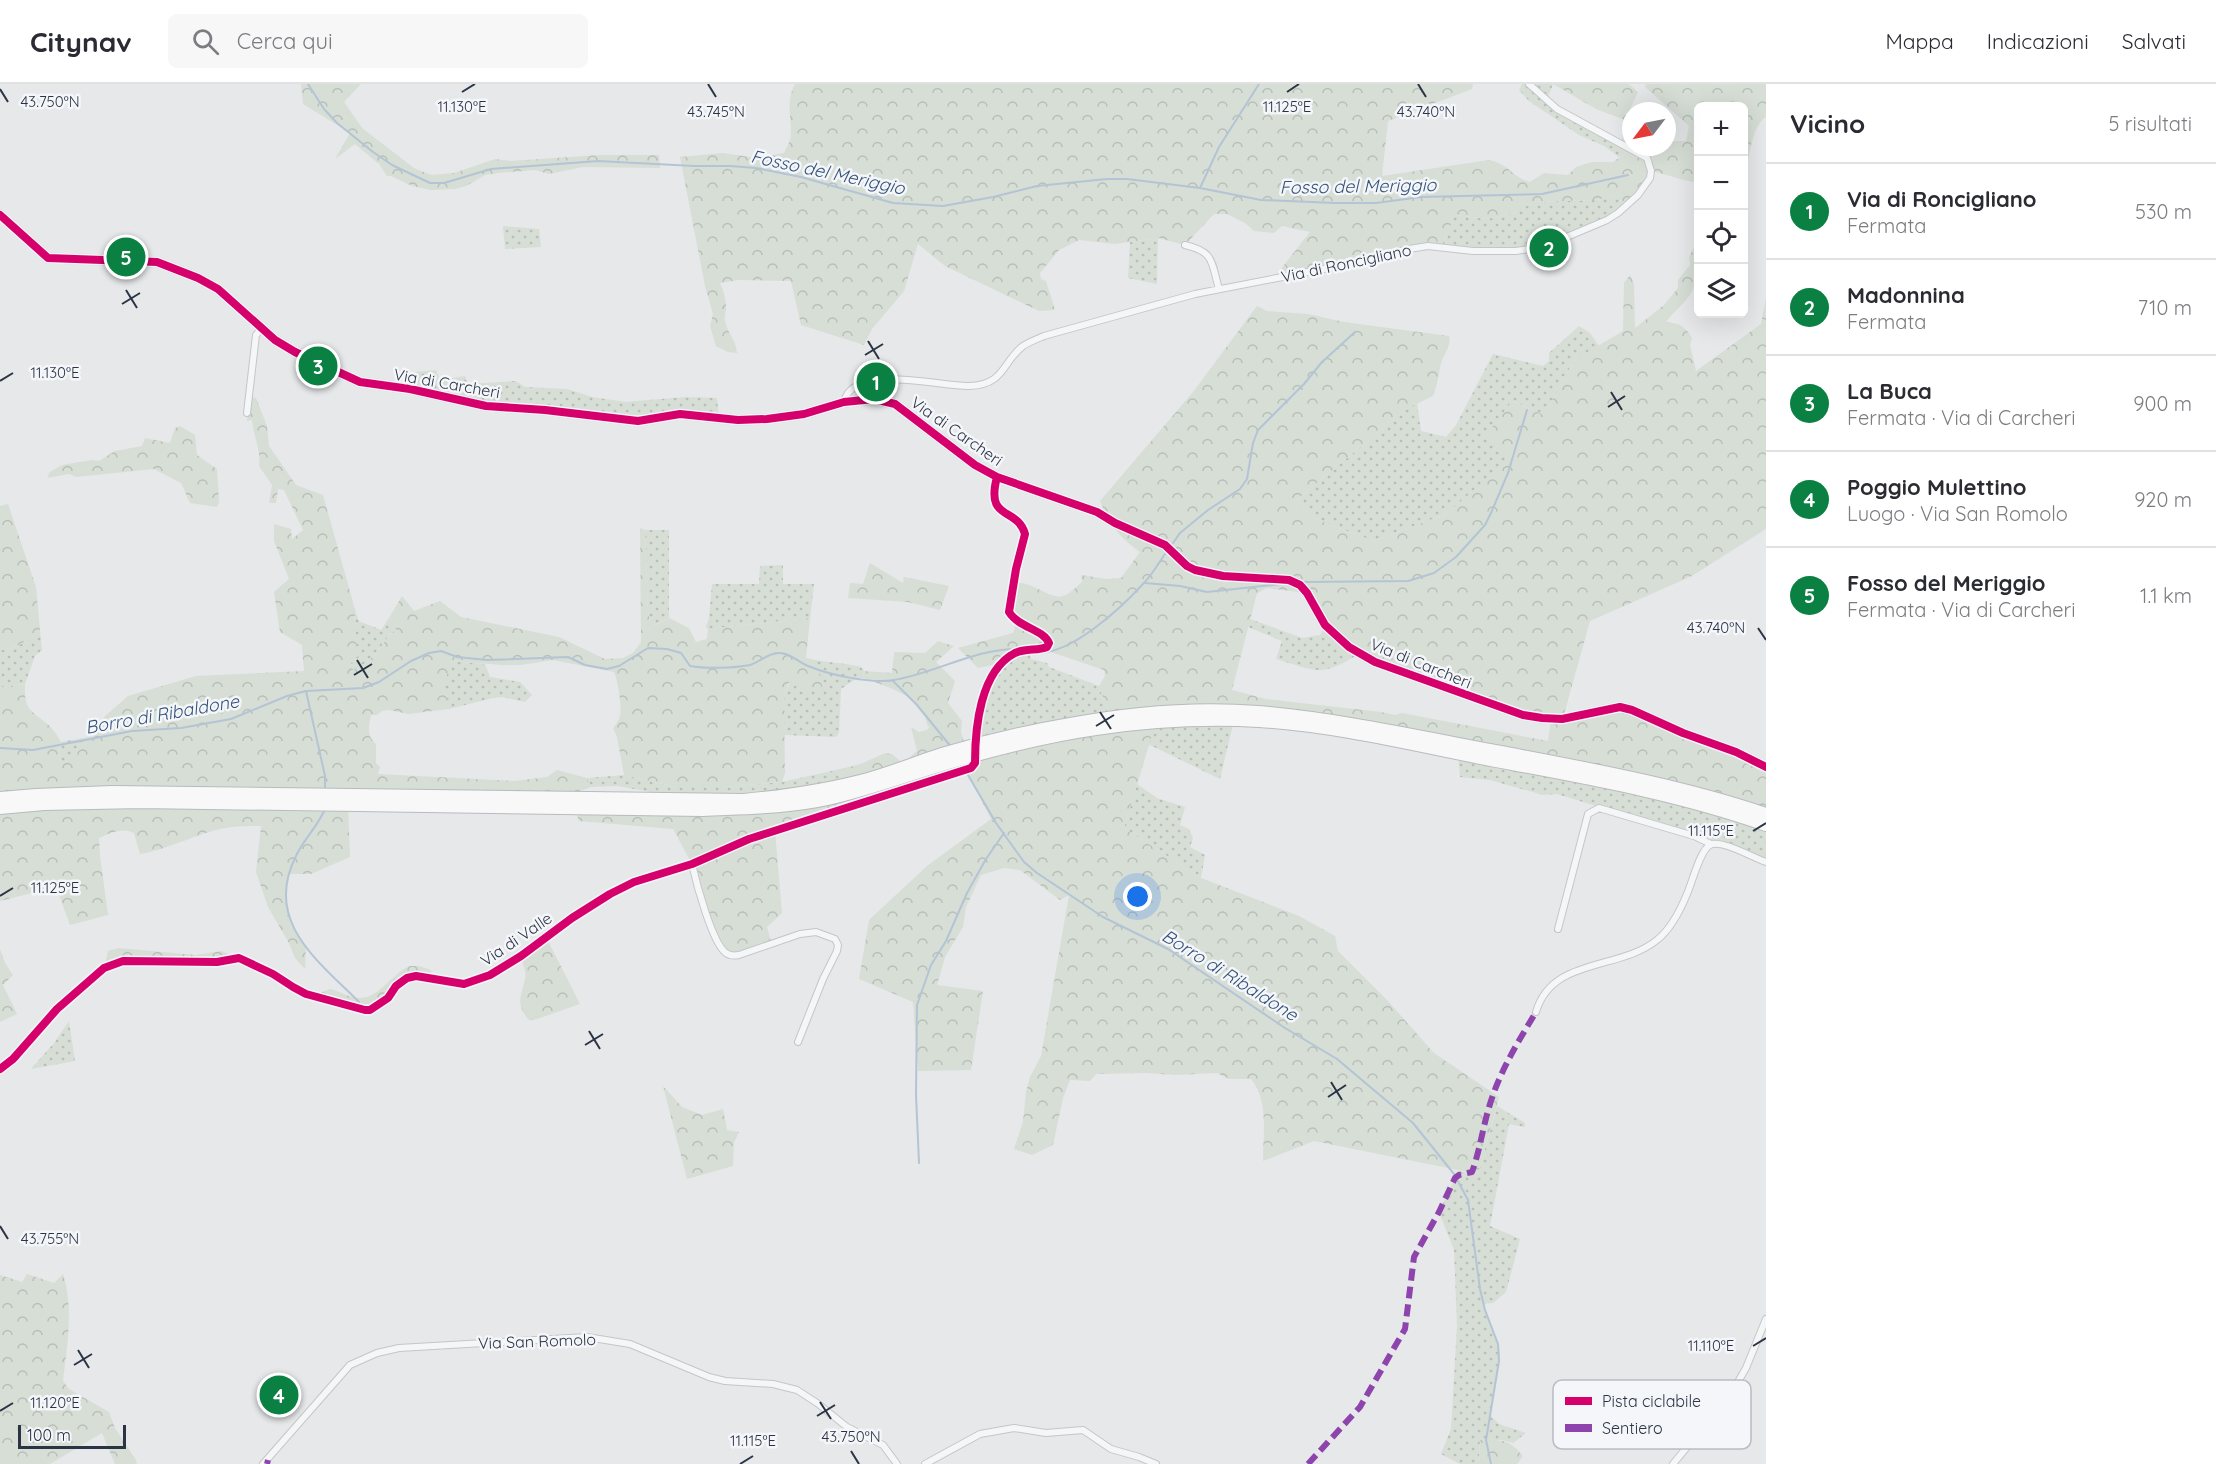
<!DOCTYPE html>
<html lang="it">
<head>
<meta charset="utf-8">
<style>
  body { margin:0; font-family:Quicksand,sans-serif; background:#f7f7f7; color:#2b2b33 }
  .controls { position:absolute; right:18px; top:18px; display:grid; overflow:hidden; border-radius:9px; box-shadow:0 6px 24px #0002 }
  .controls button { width:54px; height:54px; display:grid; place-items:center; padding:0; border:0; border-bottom:2px solid #e1e1e2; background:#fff; color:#2b2b33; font:30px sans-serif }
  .compass { position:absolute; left:1622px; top:18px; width:54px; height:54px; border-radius:50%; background:#fff; box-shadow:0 6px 24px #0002; rotate:238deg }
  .scale { position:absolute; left:18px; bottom:15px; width:108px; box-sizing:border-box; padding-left:6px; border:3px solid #2b3445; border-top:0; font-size:16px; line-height:21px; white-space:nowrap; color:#2b3445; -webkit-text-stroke:4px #f4f6f9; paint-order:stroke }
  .you { position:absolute; left:1138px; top:813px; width:21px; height:21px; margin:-15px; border:4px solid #fff; border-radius:50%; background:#1a73e8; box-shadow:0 0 0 9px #1a73e833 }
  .badge { display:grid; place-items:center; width:39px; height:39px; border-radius:50%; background:#0b8043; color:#fff; font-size:20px; font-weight:700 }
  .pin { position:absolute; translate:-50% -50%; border:3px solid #fff; box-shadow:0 2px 6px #0006 }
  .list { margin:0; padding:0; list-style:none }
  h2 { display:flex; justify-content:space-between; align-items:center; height:78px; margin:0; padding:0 24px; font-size:26px }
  h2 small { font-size:20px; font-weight:400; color:#7c7c81 }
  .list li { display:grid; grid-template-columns:39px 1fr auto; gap:18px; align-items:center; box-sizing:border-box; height:96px; padding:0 24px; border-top:2px solid #e1e1e2 }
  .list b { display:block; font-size:22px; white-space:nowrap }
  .list p { margin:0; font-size:20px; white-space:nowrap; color:#7c7c81 }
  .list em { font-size:20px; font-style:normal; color:#7c7c81 }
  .icon { flex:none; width:33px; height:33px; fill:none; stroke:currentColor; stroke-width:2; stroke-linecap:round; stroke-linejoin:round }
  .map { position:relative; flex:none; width:1766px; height:1380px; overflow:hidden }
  header { display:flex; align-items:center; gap:36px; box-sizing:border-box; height:84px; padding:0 30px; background:#fff; border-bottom:2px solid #e1e1e2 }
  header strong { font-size:28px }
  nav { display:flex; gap:33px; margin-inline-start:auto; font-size:21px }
  .search { width:420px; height:54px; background:#f7f7f7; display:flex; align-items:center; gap:15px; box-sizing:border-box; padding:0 21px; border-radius:9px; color:#7c7c81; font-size:22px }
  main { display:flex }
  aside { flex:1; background:#fff }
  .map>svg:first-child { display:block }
</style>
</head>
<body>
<header>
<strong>Citynav</strong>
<div class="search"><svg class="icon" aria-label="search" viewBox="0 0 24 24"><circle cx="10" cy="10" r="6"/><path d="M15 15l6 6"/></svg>Cerca qui</div>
<nav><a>Mappa</a><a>Indicazioni</a><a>Salvati</a></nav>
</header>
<main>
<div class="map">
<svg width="1766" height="1380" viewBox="0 0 1766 1380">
  <defs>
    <pattern id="grass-dots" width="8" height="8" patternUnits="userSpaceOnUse" patternTransform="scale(1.5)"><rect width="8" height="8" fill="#d6ded6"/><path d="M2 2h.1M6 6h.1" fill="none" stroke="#b8bfb9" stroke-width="1.8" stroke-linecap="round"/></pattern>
    <pattern id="forest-crowns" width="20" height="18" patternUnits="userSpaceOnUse" patternTransform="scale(1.5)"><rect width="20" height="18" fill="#d6ded6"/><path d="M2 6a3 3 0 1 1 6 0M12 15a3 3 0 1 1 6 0" fill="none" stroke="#b8bfb9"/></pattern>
  </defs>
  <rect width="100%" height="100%" fill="#e6e8ea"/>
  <path fill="url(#grass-dots)" d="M1522,0H1553L1547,16L1632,65L1619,73L1604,62L1579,51L1529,17L1519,6Z
    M1614,112L1627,121L1618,129L1529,166L1441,163L1455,131L1487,135L1516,128L1534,118L1596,116Z
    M503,142L539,145L541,163L505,165Z
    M1158,154L1157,200L1128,194L1130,158Z
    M1579,242L1590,249L1599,262L1574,276L1544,331L1513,317L1510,376L1446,430L1374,457L1318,436L1294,418L1406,325L1417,319L1421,347L1446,353L1456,341L1493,270L1543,282L1549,277V269Z
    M436,286L440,296L465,292L468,300L516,297L525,303L567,305L592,313L625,318L685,313L717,314L719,334L680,330L638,337L486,322L410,305L414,288Z
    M645,446H669V534L654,541L650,538L648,528Z
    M783,481V500H814L810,534L708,545L706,543L709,534L712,500H759L760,482Z
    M356,529L359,537L381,546L389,534L396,544C381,559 374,579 353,586L351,579C365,566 349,545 356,529Z
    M1250,535L1302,554L1320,551L1325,541L1360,569C1322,594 1316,587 1276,575L1282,557L1248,543Z
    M40,546L42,566L35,572L25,600L0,603V565C16,567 29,555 40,546Z
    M1028,565L1031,575L1047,579L1049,583L1099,602L1110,634L975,661L979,629L1001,579Z
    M806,574C824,579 842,578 861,583L864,587L863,594H857L841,605L839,649L836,653L784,651V611L790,598Z
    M452,577L485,580L490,593L520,598L532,611L525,618L502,613L493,614L449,625C449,618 446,613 445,606C444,596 448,586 452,577Z
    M1234,636L1220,695L1148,660L1156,638Z
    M94,652L66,678H62L58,673L61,658Z
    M1458,669L1766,741V778L1726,762L1557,710L1543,711L1490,696L1460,693Z
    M836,686L845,700L789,712L662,710L617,702L591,703L587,694L624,691L676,703H725L782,698Z
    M1137,700L1157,714L1185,723L1180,741L1189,745L1193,754L1190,763L1205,771L1201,794L1124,744Z
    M69,937L75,977L31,985L54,959Z
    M1497,1022L1525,1039V1043L1509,1040L1490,1142L1520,1155L1506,1208L1493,1219L1483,1220L1498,1260L1500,1269L1490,1331L1499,1340L1526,1349L1513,1359L1502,1356H1480L1479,1380H1460L1441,1370L1451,1345L1457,1242L1454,1166L1439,1128L1456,1092L1457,1087L1478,1090Z"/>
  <path fill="url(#forest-crowns)" fill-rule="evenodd" d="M301,0H361L344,18L362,44L414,84L431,91L454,89L495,75L511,77L599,71H659L660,84L583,83L549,90L535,86L498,89L485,91L466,102L455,105L431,106L412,102L391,92H387L379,80L355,60L335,75L350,49L303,20Z
    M795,0H1473L1472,5L1388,37L1382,92L1489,76C1509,80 1513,94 1530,98L1544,89L1568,91L1576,83L1592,78H1613L1631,65L1621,59L1623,50L1631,52V63H1667V57H1686L1689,42L1645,3L1646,0H1766V33C1752,41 1749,75 1745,91L1744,22H1698V98C1689,99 1663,89 1651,87L1650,94L1627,121L1614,112L1596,116L1534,118L1516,128L1487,135L1455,131L1441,163L1428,162L1273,195L1310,148L1282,142L1274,149L1254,147L1245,139L1227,130H1214L1185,161L1158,154L1115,160L1079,156L1059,166L1040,189L1041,195L1046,197L1055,226L1039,227L945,182L918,160L904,207L872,245L864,261L801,241L791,197L738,196L720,199C723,206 726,214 726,223C726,228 724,232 725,237C728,250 736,256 737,269L728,268L716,262L710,242L713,230L705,202L680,73L723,69L757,74L784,69C787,63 791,56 791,50C791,31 786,17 795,0Z
    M1553,0H1629L1638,8L1625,36L1596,25Z
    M1694,163L1698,169C1698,182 1698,201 1689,212C1683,221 1673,228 1666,238C1679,239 1685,242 1692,254L1690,261L1696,287L1761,240L1766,214V445L1692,492L1590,537L1563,634L1620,623L1766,683V730L1323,635L1110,634L1099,602L1105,592L1104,586L1042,565H1028L1001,579L978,584L958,564L1013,549L1015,544L1009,528L1014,499C1032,496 1050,516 1063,512C1070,510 1077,502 1082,498L1081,491L1107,495L1121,494L1140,468C1119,453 1110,441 1100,417L1193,308L1257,222L1267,227L1308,230L1344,238L1449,252C1452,264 1441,272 1440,284C1438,294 1437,302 1433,312L1406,325L1294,418L1318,436L1374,457L1446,430L1509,376L1484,354L1512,317L1544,331L1574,276L1623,247L1624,199L1630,191L1634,200L1635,244L1664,221L1678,204V196L1690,181L1689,173ZM1267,504L1307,509L1325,541L1375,578L1542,634L1551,635L1548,657L1402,629L1395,631L1381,628L1266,615L1232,606L1257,509Z
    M249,313L256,314L267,342L269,362L296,401L323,411L356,529L354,534L358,572L351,579L353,586C374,579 381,559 396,545L389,534L402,512L414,527L440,517L461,533L559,553L605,575L623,574L633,569L641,558L640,444L645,446L648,528L650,538L655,541L669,534L689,544L696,558L707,555L708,545L810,534L806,574L817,582L823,605L807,608L789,598L784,611L785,689L782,698L725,703H676L624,691L617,653L613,644C616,640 619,637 620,632C622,623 618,596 614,588L553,576L521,581H502L452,577C449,586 444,596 445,606C446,613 449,618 449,625L408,630L389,626L382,627L377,631H371C369,642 366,652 376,660V679L380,683L378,690L515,697L547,693L557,686L587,694L591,703L558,715L0,714V603L25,600C24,625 29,625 46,639C52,643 57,651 61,658L58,673L62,678H66L94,652L104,633L128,612L196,592L304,587L302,561L280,548L274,508L289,495L274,457V440L291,445L292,455L303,446L284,406L278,405L276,419H269L272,401L259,382C261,365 254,354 252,336L247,337Z
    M180,342L195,351L197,371L217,385L219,418L217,423L190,419L181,399L154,385L76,393L69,390L47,394L50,388L62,381L92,376L99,377L115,367L142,362L145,354L170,359L175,344Z
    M8,420L36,503L40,546C29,555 15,567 0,565V422Z
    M870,479L903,499L904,493L949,502L940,526L908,518L848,514L850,499L863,500Z
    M938,557L954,562L936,578L955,597L948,619L962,637L961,648L966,664L913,680L910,673L917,667L911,643L919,648L927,646L929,643C926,639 926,634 924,630C917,611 880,600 863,594L864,587L892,589L894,568L925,569Z
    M1156,638L1124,744L1201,794L1299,832L1335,852L1338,867L1387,916L1434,969L1499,1013L1478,1090L1314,1057L1263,1077C1263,1050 1269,1017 1251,995H1229L1217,989L1176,991L1146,989L1096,990L1090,997L1070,996L1063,1014L1053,1061L1032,1071L1014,1065L1023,1038L1026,1008L1030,993L1041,972L1069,811L1060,816L1020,786L1004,784L981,791L966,823L963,843L945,873L937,901L983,907L971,986L918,987L913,918L859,895L869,836L927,782L991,735L968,691L962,675Z
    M885,669L892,670L906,682L845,700L836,686L861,680Z
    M841,711L844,725L775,747L782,829L767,843L772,861L733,872L715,855L692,780L673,745L579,737L575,725Z
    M348,721L350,773L311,790H288L285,814L290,839L306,864L305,885L295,874L289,859L268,823L256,788L261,742C251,742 241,742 232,743C200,747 171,765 140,770L134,749C121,743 111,749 99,754L100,772L108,831L70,841L56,803L0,817V724Z
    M546,853L580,920L537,935L529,936C515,919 521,914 525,895C527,888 522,879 521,872Z
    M118,864L196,871L221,867L239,874L217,878L123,877L104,884L108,867Z
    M0,865L5,879L13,891L3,901L17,930L0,938Z
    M410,882H419L431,886L433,896L407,894L388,914L370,926L319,914L321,908L330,905C339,907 348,913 357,914C379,916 392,889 410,882Z
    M663,1002L682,1023L702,1031L723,1025L727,1046L739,1048L734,1058L733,1082L687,1095Z
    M27,1190L54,1199L63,1190C74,1224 67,1262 63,1297L69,1305L109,1328L115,1344L136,1376L137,1380H115L102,1349L50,1380H0V1191L22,1198Z
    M1480,1356C1502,1356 1508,1354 1523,1372L1517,1380H1479Z"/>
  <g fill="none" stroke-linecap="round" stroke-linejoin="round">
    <path stroke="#b4c4d5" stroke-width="2" d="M308,0L324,25L337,39L373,68L392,81L430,99H444L491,85L598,77L694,82H730L756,84L801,93L893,119L943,122L993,113L1037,102L1107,95H1127L1200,104L1261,116L1335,119H1376L1421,113L1542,110L1628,91
      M1200,104L1219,63L1259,0
      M1173,459L1180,449L1208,426L1240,405L1247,395L1253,359L1258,346L1304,300L1322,278L1355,248
      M1302,498L1408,497L1434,489L1456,473L1485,441L1491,429L1508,389L1527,326
      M1145,499L1180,502L1207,508L1281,500
      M1036,568C1069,573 1122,523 1143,500C1152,491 1158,480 1165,470
      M892,596L917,621L952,664
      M306,607L325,692V708
      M0,664L33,666L132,647L181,644L231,635L287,612L306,607L363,604L379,598L411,577L429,569L441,567L457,573L487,576L568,573L585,581L607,585L619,582L648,564L667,565L681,569L690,582C706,585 734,584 750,581C760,578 768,569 779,569C791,569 798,578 808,582C830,591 871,600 894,596C936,589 976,564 1019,565
      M961,679L996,739L1024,778L1037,789L1103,833L1168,865L1285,944L1337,975L1413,1039L1454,1090L1468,1116L1480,1205L1485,1226L1498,1260L1499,1277L1486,1356L1491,1380
      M325,725C318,742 304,755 296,772C263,837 317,876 359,918
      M919,1079L916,1011L917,921L931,881L946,857L967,809L986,775L1004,749"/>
    <g stroke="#c4c6c8" stroke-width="8">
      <path id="street" d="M1185,161C1215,168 1211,178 1219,205
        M844,318C853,278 941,303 969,302C1005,301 1002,278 1023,262C1029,258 1037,255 1044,252L1195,210L1349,180L1409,165L1428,162L1473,167H1516L1543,163L1607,136L1618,129L1638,111L1650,94L1651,87L1647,74L1557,25L1529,0
        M247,329L256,251L262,244
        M975,651C980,623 987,584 1015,569C1025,564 1037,567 1047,563L1049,559C1043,545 1019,544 1009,528L1016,485L1025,450C1017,422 985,438 997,393
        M692,780C696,798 712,859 726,869C730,872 734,872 739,871L800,850L816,848L835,855L838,861L837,867L823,895L798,958
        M1558,845L1588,730L1599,724L1694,752L1711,760
        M1536,928C1552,873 1619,887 1657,856C1671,845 1680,827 1687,810C1692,799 1700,766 1710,761C1722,755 1753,774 1766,778
        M0,985L13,975L57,925L104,884L123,877L217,878L239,874L273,890L293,903L306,910L365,926H370L388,914L396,902L407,894L416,892L464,900L490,891L521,872L572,834L610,810L634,798L692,780L749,755L958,689L971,684L975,679
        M263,1380L350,1281L377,1269L399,1264L587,1253L630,1260L709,1293L725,1297L773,1300L797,1306L817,1319L847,1343L883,1361L897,1380
        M925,1380L980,1350L1014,1344L1046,1349L1083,1346L1111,1365L1139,1373L1156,1380
        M1673,1380L1731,1310L1746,1284L1766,1235"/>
    </g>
    <g stroke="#c4c6c8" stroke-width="11">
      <path id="secondary" d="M0,131L48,174L157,178L198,194L218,205L275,256L295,268L360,298L410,305L486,322L545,326L638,337L680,330L738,336L767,335L804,330L844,318L874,315L895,320L975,381L997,393L1097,428L1115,439L1165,461L1187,482L1195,486L1223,492L1289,496L1300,501L1307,509L1325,541L1349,563L1375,578L1523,631L1542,634L1562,635L1620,623L1632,626L1683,649L1736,668L1766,683"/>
    </g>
    <g stroke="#b8bbbf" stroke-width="14">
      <path id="highway" d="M0,714L36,711L112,708L744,716C786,712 827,706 868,695C893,688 917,678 942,670C982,658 1024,648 1065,641C1128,629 1194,623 1258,628C1340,635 1420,653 1501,668C1590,685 1680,701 1766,730
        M0,724L44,720L140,718L703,726C744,724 787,724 828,715C868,706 908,691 948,679C996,665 1046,652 1096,645C1150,637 1205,634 1259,637C1339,642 1418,662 1496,677C1587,694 1678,710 1766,741"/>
    </g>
    <use href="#street" stroke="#f5f6f7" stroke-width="6"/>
    <use href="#secondary" stroke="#f8f8f8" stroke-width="9"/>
    <use href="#highway" stroke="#f8f8f8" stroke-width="12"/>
    <path stroke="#8e44ad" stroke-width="6" stroke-dasharray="12 6" stroke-linecap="butt" d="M267,1380L268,1376
      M1308,1380L1360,1323L1405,1245L1414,1173L1439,1128L1455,1094L1459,1091L1472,1088C1480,1066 1483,1042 1490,1020C1500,987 1518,958 1536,928"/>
    <g stroke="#f4f6f9" stroke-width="11">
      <path id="cycleway" d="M0,131L48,174L157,178L198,194L218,205L275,256L295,268L360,298L410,305L486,322L545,326L638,337L680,330L738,336L767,335L804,330L844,318L874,315L895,320L975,381L997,393L1097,428L1115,439L1165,461L1187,482L1195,486L1223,492L1289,496L1300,501L1307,509L1325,541L1349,563L1375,578L1523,631L1542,634L1562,635L1620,623L1632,626L1683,649L1736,668L1766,683
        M0,985L13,975L57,925L104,884L123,877L217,878L239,874L273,890L293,903L306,910L365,926H370L388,914L396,902L407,894L416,892L464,900L490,891L521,872L572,834L610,810L634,798L692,780L749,755L971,684L975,679C975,644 980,587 1015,569C1026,564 1037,567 1047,563L1049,559C1043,545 1019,544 1009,528L1016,485L1025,450C1017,422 985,438 997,393"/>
    </g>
    <use href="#cycleway" stroke="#d6006c" stroke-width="8"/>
  </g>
  <path fill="none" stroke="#2b3445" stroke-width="2" d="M708,0L716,13M1418,0L1426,13M0,5L8,18M462,8L475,0M1287,8L1299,0M126,206L137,224M122,220L140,209M868,257L879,275M865,271L883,260M0,297L13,289M1611,308L1622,326M1608,323L1625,312M1758,544L1766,556M357,576L368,594M354,591L372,580M1100,628L1111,645M1096,642L1114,631M1753,747L1766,739M0,812L13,804M589,947L600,965M585,961L603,950M1331,998L1342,1016M1328,1013L1346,1001M0,1142L8,1155M1753,1262L1766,1254M78,1266L89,1284M74,1281L92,1270M820,1318L831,1335M0,1327L13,1319M817,1332L835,1321M851,1367L859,1380M740,1380L753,1372"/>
  <g text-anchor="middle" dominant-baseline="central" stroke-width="5" stroke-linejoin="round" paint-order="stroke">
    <g font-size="16" fill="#2b3445" stroke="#f4f6f9">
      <text transform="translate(1346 179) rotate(-12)">Via di Roncigliano</text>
      <text transform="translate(447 299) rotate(10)">Via di Carcheri</text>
      <text transform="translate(957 347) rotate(35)">Via di Carcheri</text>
      <text transform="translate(1421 579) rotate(22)">Via di Carcheri</text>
      <text transform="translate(516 855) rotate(-34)">Via di Valle</text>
      <text transform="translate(537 1257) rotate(-2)">Via San Romolo</text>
    </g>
    <g font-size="18" font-style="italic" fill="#34527a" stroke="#f4f6f9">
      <text transform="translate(828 88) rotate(12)">Fosso del Meriggio</text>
      <text transform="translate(1358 102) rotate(-1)">Fosso del Meriggio</text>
      <text transform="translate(162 630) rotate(-10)">Borro di Ribaldone</text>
      <text transform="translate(1230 891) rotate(32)">Borro di Ribaldone</text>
    </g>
  </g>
  <rect x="1553" y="1296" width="198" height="69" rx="9" fill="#f4f6f9" stroke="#b8bcc3" stroke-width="1.5"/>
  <rect x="1565" y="1313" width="27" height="8" fill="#d6006c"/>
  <rect x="1565" y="1340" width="27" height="8" fill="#8e44ad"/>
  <g font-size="16" fill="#2b3445">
    <text x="1602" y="1323">Pista ciclabile</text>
    <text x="1602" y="1350">Sentiero</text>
  </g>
  <g font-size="15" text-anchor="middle" fill="#2b3445" stroke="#f4f6f9" stroke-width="5" stroke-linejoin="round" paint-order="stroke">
    <text x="50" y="23">43.750°N</text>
    <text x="462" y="28">11.130°E</text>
    <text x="1287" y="28">11.125°E</text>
    <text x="1426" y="33">43.740°N</text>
    <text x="716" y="33">43.745°N</text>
    <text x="55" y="294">11.130°E</text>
    <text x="1716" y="549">43.740°N</text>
    <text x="1711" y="752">11.115°E</text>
    <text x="55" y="809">11.125°E</text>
    <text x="50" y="1160">43.755°N</text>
    <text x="1711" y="1267">11.110°E</text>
    <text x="55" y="1324">11.120°E</text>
    <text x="851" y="1358">43.750°N</text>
    <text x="753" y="1362">11.115°E</text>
  </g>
</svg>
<div class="controls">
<button>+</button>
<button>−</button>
<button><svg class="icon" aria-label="locate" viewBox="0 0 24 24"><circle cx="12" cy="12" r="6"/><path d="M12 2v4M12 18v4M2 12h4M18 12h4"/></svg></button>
<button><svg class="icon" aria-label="layers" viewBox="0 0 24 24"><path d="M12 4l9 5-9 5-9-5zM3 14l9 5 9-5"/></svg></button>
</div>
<svg class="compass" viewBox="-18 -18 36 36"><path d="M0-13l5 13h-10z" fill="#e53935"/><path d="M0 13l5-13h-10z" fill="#7c7c81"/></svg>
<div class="scale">100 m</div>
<div class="you"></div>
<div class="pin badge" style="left:876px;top:298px">1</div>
<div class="pin badge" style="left:1549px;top:164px">2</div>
<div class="pin badge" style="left:318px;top:282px">3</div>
<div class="pin badge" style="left:279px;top:1311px">4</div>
<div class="pin badge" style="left:126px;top:173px">5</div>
</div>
<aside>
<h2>Vicino<small>5 risultati</small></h2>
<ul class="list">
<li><span class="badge">1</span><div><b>Via di Roncigliano</b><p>Fermata</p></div><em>530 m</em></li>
<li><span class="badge">2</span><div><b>Madonnina</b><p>Fermata</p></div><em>710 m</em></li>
<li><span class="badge">3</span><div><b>La Buca</b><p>Fermata · Via di Carcheri</p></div><em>900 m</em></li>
<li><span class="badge">4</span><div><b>Poggio Mulettino</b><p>Luogo · Via San Romolo</p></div><em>920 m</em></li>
<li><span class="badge">5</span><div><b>Fosso del Meriggio</b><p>Fermata · Via di Carcheri</p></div><em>1.1 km</em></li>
</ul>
</aside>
</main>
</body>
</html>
